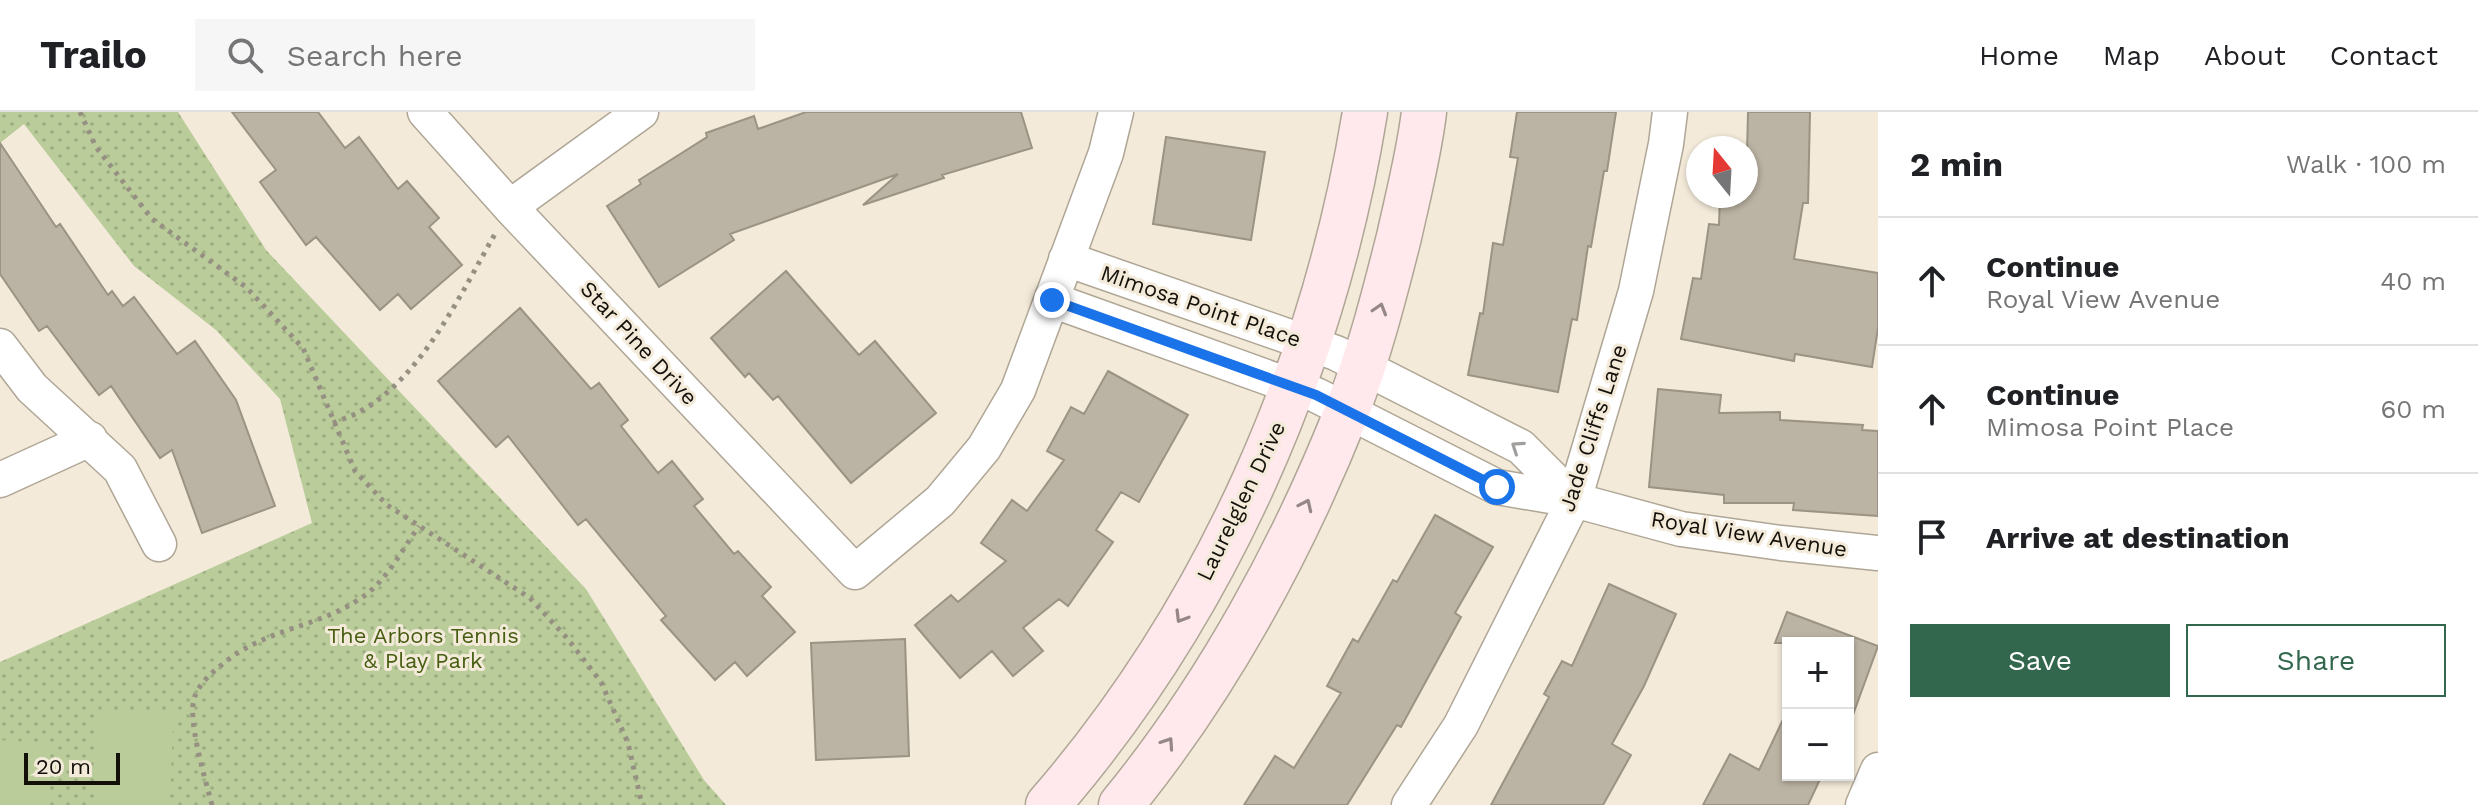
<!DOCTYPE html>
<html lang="en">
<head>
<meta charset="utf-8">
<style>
  body { margin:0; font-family:"Work Sans",sans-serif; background:#f6f6f6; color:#202124 }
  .controls { position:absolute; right:24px; bottom:24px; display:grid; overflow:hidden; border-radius:0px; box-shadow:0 2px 6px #0004 }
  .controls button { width:72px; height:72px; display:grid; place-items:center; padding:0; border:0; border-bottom:2px solid #e0e0e0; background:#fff; color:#202124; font:40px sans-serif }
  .compass { position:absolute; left:1686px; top:24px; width:72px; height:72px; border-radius:50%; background:#fff; box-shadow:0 2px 6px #0004; rotate:342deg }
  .scale { position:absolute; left:24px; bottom:20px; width:96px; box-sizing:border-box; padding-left:8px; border:4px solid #13100a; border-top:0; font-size:22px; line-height:28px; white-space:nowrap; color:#13100a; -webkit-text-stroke:6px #f3ead9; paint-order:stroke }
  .stop { position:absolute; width:24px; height:24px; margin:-18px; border:6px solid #1a73e8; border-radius:50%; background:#fff }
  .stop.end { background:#1a73e8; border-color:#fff; box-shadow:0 2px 8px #0008 }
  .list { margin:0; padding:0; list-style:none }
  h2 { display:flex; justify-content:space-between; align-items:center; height:104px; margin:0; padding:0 32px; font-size:34px }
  h2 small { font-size:26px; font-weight:400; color:#757577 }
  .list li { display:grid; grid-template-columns:52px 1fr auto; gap:24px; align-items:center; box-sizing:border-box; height:128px; padding:0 32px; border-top:2px solid #e0e0e0 }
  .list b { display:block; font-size:30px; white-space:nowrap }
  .list p { margin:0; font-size:26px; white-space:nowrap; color:#757577 }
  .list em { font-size:26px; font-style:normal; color:#757577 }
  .actions { display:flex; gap:16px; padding:24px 32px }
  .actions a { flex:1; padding:18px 0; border:2px solid #32674d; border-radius:0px; text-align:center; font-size:28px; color:#32674d }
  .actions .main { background:#32674d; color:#fff }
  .icon { flex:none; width:44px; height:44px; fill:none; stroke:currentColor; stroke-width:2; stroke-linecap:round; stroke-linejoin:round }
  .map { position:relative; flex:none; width:1878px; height:693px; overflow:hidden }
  header { display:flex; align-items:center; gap:48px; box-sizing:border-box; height:112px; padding:0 40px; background:#fff; border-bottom:2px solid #e0e0e0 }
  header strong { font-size:38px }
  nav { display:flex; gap:44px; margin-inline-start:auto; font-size:28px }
  .search { width:560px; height:72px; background:#f6f6f6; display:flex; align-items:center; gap:20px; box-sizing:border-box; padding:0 28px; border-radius:0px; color:#757577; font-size:30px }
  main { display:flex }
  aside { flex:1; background:#fff }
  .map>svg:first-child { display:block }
</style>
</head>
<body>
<header>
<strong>Trailo</strong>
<div class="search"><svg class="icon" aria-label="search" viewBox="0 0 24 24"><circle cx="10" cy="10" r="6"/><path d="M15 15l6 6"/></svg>Search here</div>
<nav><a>Home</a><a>Map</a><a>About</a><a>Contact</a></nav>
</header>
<main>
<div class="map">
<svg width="1878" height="693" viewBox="0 0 1878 693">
  <defs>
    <pattern id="park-dots" width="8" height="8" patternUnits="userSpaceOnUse" patternTransform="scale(2)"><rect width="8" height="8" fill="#b9cc9a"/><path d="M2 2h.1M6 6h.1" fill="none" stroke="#9eae83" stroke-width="1.8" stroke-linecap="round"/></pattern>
  </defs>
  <rect width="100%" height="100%" fill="#f3ead9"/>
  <path fill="url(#park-dots)" d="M0,0H178L266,138L586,477L704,668L726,693H0V550L312,411L280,287L216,218L134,154L24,12L0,31Z"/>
  <path fill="#b9cc9a" d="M97,598L174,599L169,693H96Z
    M0,628L47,632L48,693H0Z"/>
  <path fill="#bbb3a3" stroke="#9b9383" stroke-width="2" d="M232,0H318L345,36L359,25L398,77L407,69L439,106L429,115L462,153L411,197L398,182L380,198L316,125L306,133L260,70L276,58Z
    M806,0H1021L1032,36L942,63L944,66L863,93L898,62L730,122L734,128L659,175L607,94L641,72L639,68L707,25L706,21L754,4L758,17Z
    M1517,0H1616L1607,59H1604L1591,135L1588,134L1577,208L1572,207L1558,280L1468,263L1480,201L1483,202L1493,131L1503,133L1518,46L1510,45Z
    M1748,0H1810L1808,91H1803L1794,147L1878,161V216L1872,255L1795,242L1794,249L1681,227L1693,166L1701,167L1709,112L1719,113L1720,84H1746Z
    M1166,25L1265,40L1251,128L1153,112Z
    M0,31L56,115L60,112L108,183L112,179L123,194L134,185L177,242L195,229L236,288L275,394L202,421L172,338L160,346L111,274L99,283L47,214L39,219L0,162Z
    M786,159L859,243L875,229L936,301L851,371L778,284L773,288L749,261L745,265L711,226Z
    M520,196L591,277L599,271L628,308L621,314L658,361L672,349L703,387L694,394L734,442L738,439L771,475L762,484L795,520L747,564L735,550L715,568L661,508L666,504L586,407L578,413L508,324L496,335L438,269Z
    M1108,259L1188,303L1139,390L1121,380L1096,418L1113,430L1068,494L1059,487L1023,516L1043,539L1013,564L992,539L960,566L915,513L951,483L958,490L1006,449L981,431L1012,388L1027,399L1064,348L1047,339L1071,295L1084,302Z
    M1658,277L1721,283L1719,301L1780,300V308L1863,313L1862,318L1878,319V404L1793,398L1794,391H1724V383L1649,375Z
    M1435,403L1493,435L1455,501L1461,505L1401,615L1397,613L1347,693H1244L1275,644L1294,656L1341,581L1327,574L1353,527L1358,530L1393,468L1397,470Z
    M1609,472L1676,502L1644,574L1612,632L1631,643L1603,693H1491L1549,585L1544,582L1562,549L1572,554Z
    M1787,500L1878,534L1850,611L1848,531H1775Z
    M905,527L909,644L816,648L811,531Z
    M1788,597V663H1822L1808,693H1703L1730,642L1759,658Z"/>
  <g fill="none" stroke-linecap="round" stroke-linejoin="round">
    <g stroke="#afa696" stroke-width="37">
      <path id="street" d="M425,0L510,95L855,460L940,389L984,336L1018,278L1106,41L1116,0
        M510,95L641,0
        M1066,147L1336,241L1521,335L1574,388
        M1052,188L1316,283L1497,375L1574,388L1681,417L1781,431L1878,441
        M0,234L32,276L120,357L159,432
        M0,368L90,327
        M1409,693L1461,613L1574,388L1636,179L1666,32L1670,0
        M1863,693L1878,658"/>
    </g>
    <g stroke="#afa696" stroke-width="47">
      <path id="secondary" d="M1048,693C1217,498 1324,253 1365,0
        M1121,693C1216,577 1292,438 1347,299C1369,243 1384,184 1399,125C1408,84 1419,42 1424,0"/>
    </g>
    <path stroke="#969083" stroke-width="5" stroke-dasharray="4 6" stroke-linecap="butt" d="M80,0L96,35L152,107L246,175L303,236L355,359L387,393L530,486L567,526L601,570L628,631L642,693
      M333,311C342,307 353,304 361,299C423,264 461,181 495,122
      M212,693C206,669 186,606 195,584C199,573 209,563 218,556C262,516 316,517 361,486C386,470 402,438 419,414"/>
    <use href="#street" stroke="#fff" stroke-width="34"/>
    <use href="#secondary" stroke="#ffe9ec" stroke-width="44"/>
  </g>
  <defs><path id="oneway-chevron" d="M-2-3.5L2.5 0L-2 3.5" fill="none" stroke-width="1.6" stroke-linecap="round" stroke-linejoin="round" transform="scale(2)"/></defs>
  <g stroke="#958786">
    <use href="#oneway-chevron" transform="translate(1380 197) rotate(-73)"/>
    <use href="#oneway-chevron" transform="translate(1306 393) rotate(-65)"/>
    <use href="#oneway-chevron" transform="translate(1181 505) rotate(121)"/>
    <use href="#oneway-chevron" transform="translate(1168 631) rotate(-56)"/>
  </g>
  <use stroke="#a19f9d" href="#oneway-chevron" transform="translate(1517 335) rotate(-146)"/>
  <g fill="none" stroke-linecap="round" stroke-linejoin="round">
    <path stroke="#1a73e8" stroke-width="10" d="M1052,188L1316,283L1497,375"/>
  </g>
  <g text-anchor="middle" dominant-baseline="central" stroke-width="6" stroke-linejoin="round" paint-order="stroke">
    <g font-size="22" fill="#13100a" stroke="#f3ead9">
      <text transform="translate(1201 194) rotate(19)">Mimosa Point Place</text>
      <text transform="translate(639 231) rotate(47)">Star Pine Drive</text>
      <text transform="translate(1593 316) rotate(-72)">Jade Cliffs Lane</text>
      <text transform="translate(1241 389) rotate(-64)">Laurelglen Drive</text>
      <text transform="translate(1749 422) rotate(9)">Royal View Avenue</text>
    </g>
    <g font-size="22" fill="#475e12" stroke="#f3ead9">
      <text x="423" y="523">The Arbors Tennis<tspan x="423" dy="25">&amp; Play Park</tspan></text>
    </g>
  </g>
</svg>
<div class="controls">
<button>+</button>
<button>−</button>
</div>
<svg class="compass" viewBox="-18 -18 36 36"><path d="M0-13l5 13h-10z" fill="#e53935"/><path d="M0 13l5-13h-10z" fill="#757577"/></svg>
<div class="scale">20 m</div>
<div class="stop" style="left:1497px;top:375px"></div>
<div class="stop end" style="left:1052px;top:188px"></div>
</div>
<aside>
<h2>2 min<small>Walk · 100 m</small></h2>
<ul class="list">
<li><svg class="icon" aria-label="ahead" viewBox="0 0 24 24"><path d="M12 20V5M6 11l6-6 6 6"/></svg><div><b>Continue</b><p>Royal View Avenue</p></div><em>40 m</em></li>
<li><svg class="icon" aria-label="ahead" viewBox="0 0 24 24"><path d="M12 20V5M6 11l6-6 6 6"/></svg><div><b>Continue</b><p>Mimosa Point Place</p></div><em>60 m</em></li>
<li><svg class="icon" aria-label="arrive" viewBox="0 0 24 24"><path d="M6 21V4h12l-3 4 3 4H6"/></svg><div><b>Arrive at destination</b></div></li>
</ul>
<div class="actions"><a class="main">Save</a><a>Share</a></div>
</aside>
</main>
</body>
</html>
